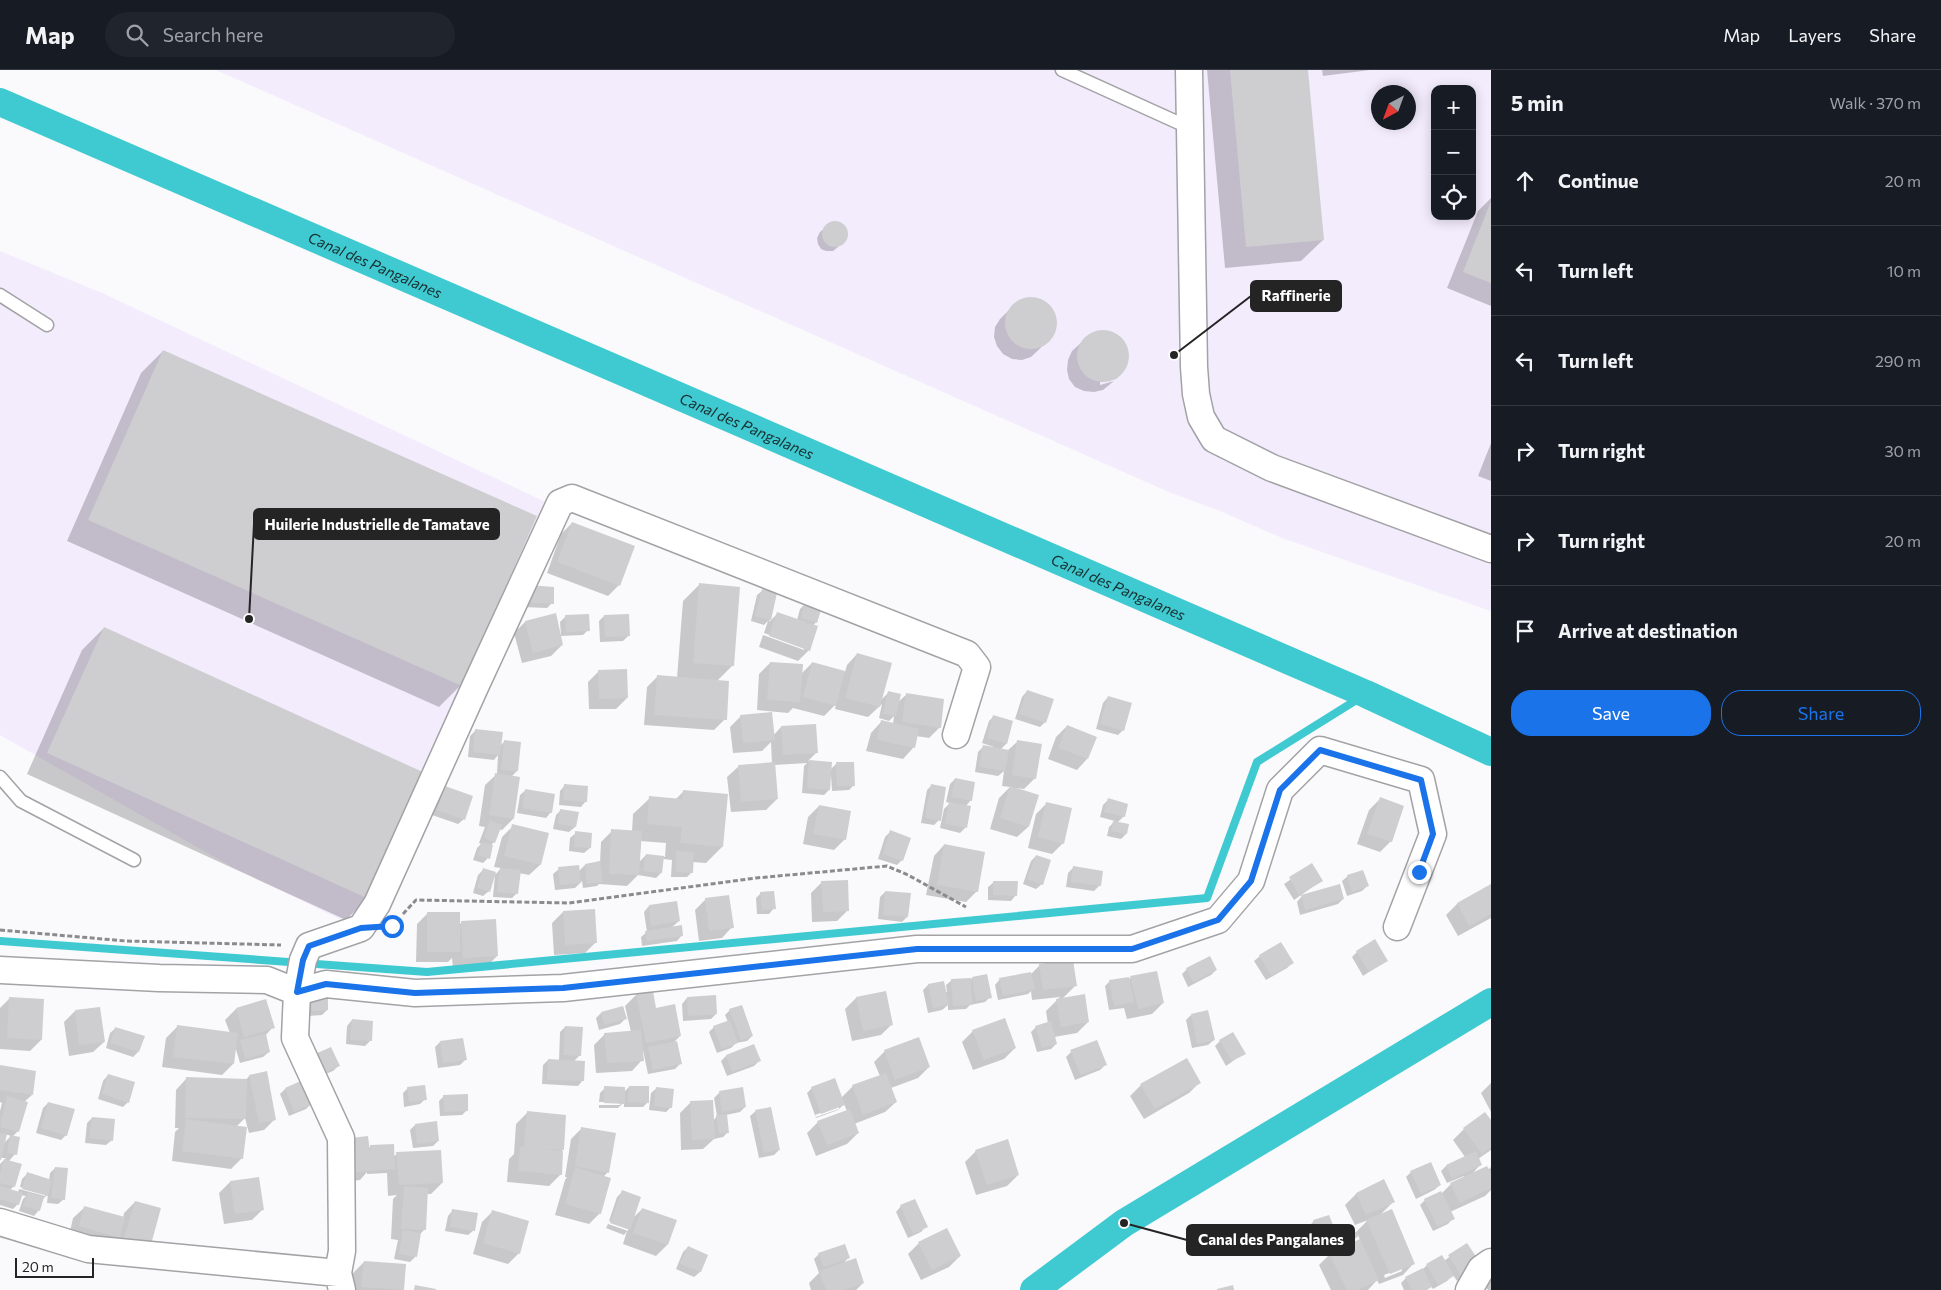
<!DOCTYPE html>
<html lang="en">
<head>
<meta charset="utf-8">
<style>
  body { margin:0; font-family:Commissioner,sans-serif; background:#20242c; color:#f1f3f6 }
  .controls { position:absolute; right:15px; top:15px; display:grid; overflow:hidden; border-radius:10px; box-shadow:0 2px 12px #0003 }
  .controls button { width:45px; height:45px; display:grid; place-items:center; padding:0; border:0; border-bottom:1px solid #363941; background:#171b24; color:#f1f3f6; font:25px sans-serif }
  .compass { position:absolute; left:1371px; top:15px; width:45px; height:45px; border-radius:50%; background:#171b24; box-shadow:0 2px 12px #0003; rotate:221deg }
  .scale { position:absolute; left:15px; bottom:12px; width:79px; box-sizing:border-box; padding-left:5px; border:2px solid #242425; border-top:0; font-size:14px; line-height:18px; white-space:nowrap; color:#242425; -webkit-text-stroke:4px #faf9fc; paint-order:stroke }
  .stop { position:absolute; width:15px; height:15px; margin:-11px; border:4px solid #1a73e8; border-radius:50%; background:#fff }
  .stop.end { background:#1a73e8; border-color:#fff; box-shadow:0 1px 5px #0008 }
  .list { margin:0; padding:0; list-style:none }
  h2 { display:flex; justify-content:space-between; align-items:center; height:65px; margin:0; padding:0 20px; font-size:21px }
  h2 small { font-size:16px; font-weight:400; color:#9ea1a6 }
  .list li { display:grid; grid-template-columns:32px 1fr auto; gap:15px; align-items:center; box-sizing:border-box; height:90px; padding:0 20px; border-top:1px solid #363941 }
  .list b { display:block; font-size:19px; white-space:nowrap }
  .list em { font-size:16px; font-style:normal; color:#9ea1a6 }
  .actions { display:flex; gap:10px; padding:15px 20px }
  .actions a { flex:1; padding:11px 0; border:1px solid #1a73e8; border-radius:20px; text-align:center; font-size:18px; color:#1a73e8 }
  .actions .main { background:#1a73e8; color:#fff }
  .icon { flex:none; width:28px; height:28px; fill:none; stroke:currentColor; stroke-width:2; stroke-linecap:round; stroke-linejoin:round }
  .map { position:relative; flex:none; width:1491px; height:1220px; overflow:hidden }
  header { display:flex; align-items:center; gap:30px; box-sizing:border-box; height:70px; padding:0 25px; background:#171b24; border-bottom:1px solid #363941 }
  header strong { font-size:24px }
  nav { display:flex; gap:28px; margin-inline-start:auto; font-size:18px }
  .search { width:350px; height:45px; background:#20242c; display:flex; align-items:center; gap:12px; box-sizing:border-box; padding:0 18px; border-radius:28px; color:#9ea1a6; font-size:19px }
  main { display:flex }
  aside { flex:1; background:#171b24 }
  .map>svg:first-child { display:block }
</style>
</head>
<body>
<header>
<strong>Map</strong>
<div class="search"><svg class="icon" aria-label="search" viewBox="0 0 24 24"><circle cx="10" cy="10" r="6"/><path d="M15 15l6 6"/></svg>Search here</div>
<nav><a>Map</a><a>Layers</a><a>Share</a></nav>
</header>
<main>
<div class="map">
<svg width="1491" height="1220" viewBox="0 0 1491 1220">
  <rect width="100%" height="100%" fill="#faf9fc"/>
  <path fill="#f3ecfd" fill-rule="evenodd" d="M216,0H1491V541L1282,468L1220,441L1171,423ZM1435,19H1472V146H1435ZM1378,22H1408V52H1378Z
    M0,181L102,223L550,434L368,837L346,852L234,798L0,665Z"/>
  <path fill="#0003" fill-rule="evenodd" d="M1207,0H1307L1323,170L1301,191L1225,198Z
    M1322,0H1370L1323,6Z
    M1491,128V236L1447,218L1478,141Z
    M831,153H837L842,155L845,160L846,166L838,177L833,181H826L821,179L818,174L817,168L820,162Z
    M1029,228L1038,229L1047,234L1053,241L1056,251L1055,261L1050,269L1031,287L1022,290L1012,289L1003,284L997,276L994,267L995,257L1000,249L1012,237L1019,231Z
    M1101,261L1111,262L1119,267L1125,274L1128,284L1127,293L1122,302L1116,309L1100,312V315L1114,311L1103,320L1094,322L1084,321L1075,317L1069,309L1067,300L1068,290L1072,281L1084,270L1091,264Z
    M163,281L461,615L439,637L67,471L141,303Z
    M1491,373V411L1478,406Z
    M572,453L619,515L608,526L547,503L561,464Z
    M699,515L733,595L717,611L725,649L714,660L644,655L647,617L658,606L677,608L683,531Z
    M763,520L776,524L769,552L778,543L797,550L800,539L805,534L816,552L813,556L809,580L798,591L759,577L763,565L804,580V577L764,563L768,551L764,555L751,551L757,525Z
    M524,522L552,533L547,538L523,537Z
    M566,546L588,560L583,565L560,566L562,575L551,586L522,593L514,563L525,552L561,565L560,552Z
    M604,546L629,565L623,571L600,572L599,551Z
    M104,558L368,828L346,850L27,704L82,580Z
    M857,584L881,630L888,623L897,633L906,625L940,657L929,668L916,666L913,678L903,689L866,681L871,663L881,652L893,654L894,646L889,651L879,648L882,634L868,647L835,639L836,634L824,646L793,638L788,643L757,640L759,604L770,593L801,604L812,593L845,602L847,595Z
    M599,601L627,628L616,639H589L588,612Z
    M1027,621L1045,652L1040,657L1015,649L1022,627Z
    M1108,627L1123,660L1118,665L1096,659L1103,633Z
    M741,646L773,666L781,657L817,682L808,691L830,693V700L836,694L854,715L849,720L832,721L831,705H830L829,720L824,725L802,723L804,696L807,693L774,695L777,729L766,740L731,742L727,707L738,697L772,694L771,672L762,681L733,683L730,657Z
    M994,646L1012,651L1006,674L1000,680L1007,681L1017,672L1035,708L1024,719L1016,718L1028,757L1017,767L990,759L999,728L1010,717L1002,716L1004,701L998,706L975,702L978,682L983,677L993,679L994,677L982,673L989,651Z
    M1067,656L1087,689L1077,700L1048,689L1056,667Z
    M475,661L500,676L504,672L517,701L511,707L513,749L502,760L499,759L494,772L490,776L488,788L483,793L473,790L477,778L481,774L479,773L485,757L479,756L485,715L497,704L498,685L494,690L468,687L470,666Z
    M955,709L971,730L965,737V758L960,763L940,758L944,739L950,733L946,732L950,714Z
    M565,715L586,731L581,737L559,735L560,721Z
    M932,715L939,750L934,755L921,753L927,720Z
    M445,717L464,749L458,754L432,745L440,722Z
    M526,720L551,742L546,748L517,743L520,725Z
    M683,722L722,777L706,793L692,792V802L687,807H671L672,790L663,789L661,803L656,808L638,805L627,816L599,814L597,816L583,818L582,811L575,818L555,820L553,804L559,799L579,801L585,795L600,793L601,772L612,761L632,762L633,744L650,728L675,730ZM640,771L666,773L665,787L646,785L639,792Z
    M1380,729L1391,771L1380,782L1357,774L1369,740Z
    M1108,730L1124,746L1117,753L1126,764L1121,769L1107,766L1109,757L1115,751L1100,747L1103,735Z
    M1047,733L1063,773L1052,784L1028,778L1036,744Z
    M819,736L845,769L834,780L803,774L808,747Z
    M561,740L577,743L575,757L569,762L553,759L556,745Z
    M513,756L540,795L529,805L519,803L517,823L512,828L493,827L495,805L489,821L483,826L473,823L478,805L483,800L496,804L501,798L494,797L502,767Z
    M890,762L902,790L897,795L878,789L885,767Z
    M576,763L590,778L584,783L569,781L570,768Z
    M944,775L977,821L966,832L926,825L934,786Z
    M1036,786L1042,814L1036,819L1023,814L1031,791Z
    M1312,795L1321,811L1294,830L1284,814Z
    M1073,798L1100,815L1094,821L1066,817L1068,803Z
    M1348,806L1367,816L1362,821L1347,826L1342,811Z
    M822,812L848,840L837,851L812,852L811,823Z
    M994,812L1016,825L1011,831L988,830V817Z
    M1491,816V848L1458,866L1446,845L1457,834Z
    M885,822L907,847L902,852L878,849L880,827Z
    M761,823L774,838L769,844H757L756,828Z
    M1302,826L1343,829L1338,834L1300,845L1297,832Z
    M706,829L732,857L722,868L699,871L695,840Z
    M649,836L679,851L671,858L682,865L677,871L642,876L641,867L647,862L644,842Z
    M563,842L596,872L585,883L554,885L552,853Z
    M428,843L459,855L462,852L497,886L486,897L453,898L452,888L448,892H416L417,854Z
    M1357,882L1387,890L1363,906L1352,887Z
    M1260,886L1292,893L1287,898L1266,910L1254,891Z
    M1040,895L1075,916L1062,929L1088,952L1077,963L1054,967L1056,974L1051,979L1037,982L1031,962L1036,957L1048,954L1046,941L1060,927L1032,930L1031,921L1028,924L998,930L995,915L1000,909L1030,905Z
    M1187,899L1216,900L1211,905L1188,917L1182,904Z
    M973,908L990,927L985,932L970,935L966,939L948,940V935L942,940L928,943L923,920L928,915L943,912L945,922H947L946,915L952,910L971,909Z
    M1130,908L1163,933L1152,944L1127,949L1124,938L1109,940L1105,916L1110,911L1128,910Z
    M885,922L892,954L881,965L852,971L845,939L856,928Z
    M636,925L655,939L680,966L673,973L680,994L675,999L648,1004L643,980H642V990L632,1001L596,1003L594,975L605,964L631,962L625,936Z
    M10,928L41,970L30,981L0,979V938Z
    M312,928L327,940L322,945L308,946L307,933Z
    M687,928L716,944L711,949L683,951L682,934Z
    M236,939L273,957L265,966L269,982L263,987L240,993L235,976L233,994L222,1005L162,997L166,968L177,957L230,963L225,950Z
    M730,940L752,966L747,971L736,973L731,978L717,983L709,962L714,957L728,952L725,945Z
    M75,941L104,972L93,982L69,986L64,952Z
    M601,943L625,949L620,954L599,960L596,948Z
    M1191,945L1214,970L1208,975L1192,978L1186,950Z
    M352,950L372,952L370,971L365,976L346,974L347,956Z
    M565,957L580,985L574,991L583,1010L578,1016L542,1014L543,995L548,990L559,991L560,962Z
    M116,958L138,982L133,987L106,978L110,963Z
    M973,961L1015,978L1004,989L973,1000L962,972Z
    M1220,971L1244,983L1226,996L1215,976Z
    M440,972L466,989L460,995L438,998L435,977Z
    M754,976L759,991L754,996L727,1006L721,991L726,986Z
    M885,981L929,997L918,1008L891,1018L896,1032L885,1042L854,1054L858,1063L847,1074L816,1086L807,1063L818,1052L847,1041L844,1034L838,1040L816,1048L807,1023L812,1018L841,1028L853,1016L880,1006L874,992ZM839,1036V1039L816,1047L815,1045Z
    M1071,982L1105,995L1100,1000L1075,1010L1066,987Z
    M311,990L338,996L333,1001L318,1007Z
    M0,996L32,1025L24,1032L18,1061L12,1067L15,1084L9,1091L14,1116L10,1120L18,1123L19,1119L45,1126V1124L20,1117L22,1109L27,1104L49,1111L50,1103L55,1098L64,1129L58,1134L47,1133L48,1124L42,1130L39,1140L34,1146L19,1141L23,1129L26,1126L21,1125L18,1134L13,1139L0,1135V1094L6,1088H0V1041L2,1033L0,1032ZM5,1064L11,1066L3,1074Z
    M108,1005L128,1032L123,1037L98,1029L103,1011Z
    M249,1006L275,1049L264,1060L249,1063L245,1048L236,1057L242,1088L231,1099L172,1091L175,1062L179,1058H175L176,1020L186,1009L246,1010Z
    M1199,1013L1189,1023L1144,1049L1130,1026L1141,1015Z
    M1491,1013V1042L1481,1023Z
    M629,1017L648,1032L643,1037H624V1032L618,1038H599V1035H620V1032H599L600,1023L605,1018L623,1023Z
    M408,1018L425,1029L420,1034L404,1037L403,1023Z
    M657,1018L671,1037L666,1042L649,1040L651,1023Z
    M285,1019L311,1034L306,1039L289,1046L280,1024Z
    M719,1023L745,1037L740,1042L726,1045L728,1062L723,1067L714,1069L703,1079L681,1080L680,1043L691,1032L713,1051L717,1046L714,1028Z
    M444,1026L467,1040L462,1045L440,1046L439,1031Z
    M48,1033L66,1065L61,1070L36,1063L43,1038Z
    M756,1041L779,1080L774,1085L759,1088L750,1046Z
    M527,1043L565,1046L560,1105L549,1116L507,1112L509,1089L514,1084L516,1054Z
    M1485,1044L1491,1052V1080L1478,1089L1480,1095L1472,1104L1488,1100L1491,1097V1120L1485,1126L1450,1142L1453,1148L1448,1154L1433,1161L1420,1135L1425,1130L1441,1124L1451,1114L1465,1108L1464,1106L1447,1113L1441,1101L1446,1096L1465,1087L1453,1070L1464,1059Z
    M92,1048L112,1070L106,1075L85,1073L87,1053Z
    M415,1055L438,1071L433,1076L413,1078L410,1060Z
    M582,1058L608,1102L603,1107L600,1143L589,1154L555,1145L565,1110L567,1107H565L571,1069Z
    M371,1076L393,1087L397,1084L442,1113L431,1124H427L425,1159L419,1165L415,1187L410,1192L394,1189L398,1170L391,1169L393,1129L397,1125L388,1126L387,1103L367,1104V1102L360,1110L335,1113Z
    M976,1081L1018,1105L1007,1116L976,1125L965,1092Z
    M1411,1102L1440,1115L1434,1120L1416,1129L1406,1107Z
    M1383,1111L1393,1132L1379,1146L1413,1194L1403,1205L1379,1214L1377,1210L1368,1220H1331L1319,1195L1334,1180L1321,1186L1318,1177L1323,1172L1355,1163L1368,1150L1355,1155L1345,1135L1356,1124ZM1358,1165L1360,1170L1348,1176L1355,1168ZM1402,1198V1201L1385,1208L1384,1205Z
    M230,1112L263,1139L252,1150L224,1154L219,1123Z
    M622,1122L632,1149L642,1139L667,1175L656,1186L623,1174L627,1161L624,1165L606,1158L608,1154L628,1161V1158L609,1151L617,1127Z
    M135,1132L160,1139L113,1182L117,1168L108,1178L69,1166L73,1148L84,1138L123,1148L124,1143Z
    M901,1136L926,1156L921,1162L908,1168L896,1142Z
    M453,1140L474,1160L468,1165L445,1161L448,1146Z
    M493,1141L519,1183L508,1194L473,1184L482,1152Z
    M1314,1151L1334,1161L1329,1166L1314,1172L1308,1157Z
    M919,1173L960,1186L949,1197L921,1210L908,1184Z
    M1467,1174L1475,1199L1457,1211L1453,1205L1447,1211L1433,1219L1431,1216L1427,1220H1404L1401,1213L1406,1208L1422,1200L1427,1195L1444,1191Z
    M688,1177L707,1185L700,1202L694,1207L676,1199L683,1182Z
    M819,1184L848,1188L843,1194L863,1213L856,1220H811L809,1213L819,1203L814,1189Z
    M364,1192L403,1220H352L353,1203Z
    M1491,1204V1220H1488L1482,1212Z"/>
  <g fill="none" stroke-linecap="round" stroke-linejoin="round">
    <path stroke="#3fcad1" stroke-width="8" d="M0,871L427,902L1207,828L1257,692L1366,624"/>
    <g stroke="#3fcad1" stroke-width="28">
      <path id="s1" d="M0,32L1366,624L1491,682"/>
      <path d="M1034,1220L1124,1153L1491,932"/>
    </g>
  </g>
  <path fill="#ceced1" d="M1230,0H1308L1324,170L1246,177Z
    M1491,131V213L1463,202Z
    M822 164a13 13 0 1 1 26 0a13 13 0 1 1-26 0Z
    M1005 253a26 26 0 1 1 52 0a26 26 0 1 1-52 0Z
    M1077 286a26 26 0 1 1 52 0a26 26 0 1 1-52 0Z
    M163,280L537,446L462,616L88,450Z
    M572,452L635,476L620,516L557,492Z
    M699,513L740,517L734,596L693,593Z
    M528,515L554,517V534L527,532Z
    M762,519L777,523L771,550L755,546Z
    M805,532L822,537L817,553L801,548Z
    M777,542L818,556L810,581L769,566Z
    M556,543L563,575L533,583L525,551Z
    M589,544L590,561L566,562L565,545Z
    M629,544L630,566L605,567L604,545Z
    M104,557L425,703L369,829L47,683Z
    M857,583L892,593L880,637L845,628Z
    M770,592L803,594L800,632L767,630Z
    M812,592L845,601L836,636L803,627Z
    M627,599L628,628L599,629L598,600Z
    M657,605L729,611L727,650L654,645Z
    M1027,620L1054,629L1046,653L1019,644Z
    M888,621L901,624L896,646L883,644Z
    M906,623L944,629L941,658L902,652Z
    M1108,626L1132,633L1124,661L1100,654Z
    M772,642L775,670L743,673L740,645Z
    M993,645L1013,651L1007,674L987,668Z
    M881,650L919,659L915,678L877,670Z
    M816,654L818,683L783,685L781,656Z
    M1067,655L1097,667L1088,689L1058,678Z
    M475,659L503,662L500,685L473,682Z
    M504,670L521,672L518,701L501,700Z
    M1017,670L1042,674L1036,709L1012,705Z
    M983,675L1009,680L1005,701L979,697Z
    M809,690L832,692L830,720L807,718Z
    M775,692L778,729L741,732L738,695Z
    M836,692H854L855,716H837Z
    M495,703L520,707L514,749L489,745Z
    M955,708L975,712L972,731L951,727Z
    M564,714L588,716L587,732L563,730Z
    M931,714L946,717L941,751L925,748Z
    M445,716L473,726L465,750L437,740Z
    M1010,716L1039,725L1029,757L1000,748Z
    M525,719L555,724L552,743L522,738Z
    M683,720L728,724L723,777L680,773L682,757L647,754L649,726L682,729Z
    M1380,727L1404,736L1392,772L1367,764Z
    M1108,728L1128,734L1125,747L1104,742Z
    M949,732L971,736L967,758L945,754Z
    M1046,732L1072,738L1064,774L1038,767Z
    M819,735L851,741L846,770L813,764Z
    M560,739L579,742L576,757L558,754Z
    M490,750L502,755L495,773L484,768Z
    M1113,751L1129,754L1127,764L1111,761Z
    M512,754L549,763L541,795L504,786Z
    M611,759L642,761L639,805L609,804Z
    M890,760L911,768L903,791L883,784Z
    M575,761L592,763L591,778L574,777Z
    M482,772L493,775L490,789L478,785Z
    M944,774L985,782L978,822L937,815Z
    M676,781L694,782L693,803L676,802Z
    M646,784L664,786L662,803L643,801Z
    M1036,785L1051,790L1043,815L1027,809Z
    M600,791L603,812L587,814L585,794Z
    M1312,793L1323,811L1299,825L1289,807Z
    M579,795L581,813L560,815L558,797Z
    M1073,796L1103,801L1101,816L1071,812Z
    M483,798L496,802L490,822L477,818Z
    M500,798L521,800L518,824L497,822Z
    M1363,800L1369,816L1352,822L1347,805Z
    M848,810L849,841L823,842L821,811Z
    M993,811H1018L1017,826L993,825Z
    M1340,814L1344,829L1305,840L1301,825Z
    M1491,814V844L1469,856L1457,833Z
    M774,821L776,839L762,840L760,822Z
    M885,821L911,823L908,847L883,845Z
    M729,825L734,858L709,861L705,828Z
    M677,831L680,851L651,856L649,835Z
    M595,839L597,873L565,875L563,841Z
    M427,842H460V882H427Z
    M496,849L498,886L463,888L461,851Z
    M682,855L683,866L647,871L645,861Z
    M1375,869L1388,891L1369,902L1356,881Z
    M1281,872L1294,893L1271,906L1259,885Z
    M1210,886L1217,900L1193,912L1186,898Z
    M1073,890L1077,916L1043,920L1039,894Z
    M1157,901L1164,933L1138,939L1130,906Z
    M1031,902L1035,919L1003,926L999,908Z
    M987,904L992,928L976,931L972,907Z
    M1129,907L1134,932L1114,936L1109,910Z
    M971,908L972,935L953,936L951,909Z
    M944,911L949,935L933,938L928,914Z
    M653,921L656,938L675,934L681,966L646,973L636,924Z
    M886,921L893,955L863,961L856,927Z
    M1085,924L1089,952L1061,957L1056,929Z
    M716,925L717,944L688,946L687,927Z
    M328,926V940L312,941L311,927Z
    M9,927L44,929L42,970L7,968Z
    M266,929L275,958L244,967L236,938Z
    M742,935L753,966L741,970L729,939Z
    M623,936L627,949L604,955L601,942Z
    M100,937L105,972L79,975L75,940Z
    M1208,940L1215,970L1197,974L1191,944Z
    M1005,948L1016,978L984,990L972,960Z
    M352,949L373,951L372,971L350,970Z
    M730,950L738,973L722,979L713,956Z
    M1051,951L1057,974L1042,978L1035,956Z
    M177,955L238,963L234,994L173,987Z
    M565,956L583,957L581,986L563,985Z
    M115,957L145,966L139,982L110,973Z
    M641,960L644,991L607,993L604,963Z
    M1233,962L1246,984L1232,991L1219,970Z
    M266,964L270,982L245,989L240,970Z
    M919,967L930,997L895,1010L884,980Z
    M463,968L467,990L443,993L440,971Z
    M1097,970L1107,995L1081,1005L1070,980Z
    M677,971L682,994L653,1000L648,977Z
    M754,974L761,991L732,1002L726,985Z
    M331,977L340,996L323,1003L315,984Z
    M1187,988L1201,1013L1155,1039L1140,1014Z
    M548,989L585,991L584,1011L547,1010Z
    M0,995L36,1001L33,1025L0,1020Z
    M267,1001L276,1050L259,1053L249,1005Z
    M886,1003L897,1032L863,1045L852,1015Z
    M108,1004L135,1012L129,1033L102,1024Z
    M186,1007L247,1009L246,1049L185,1048Z
    M835,1008L845,1035L821,1044L811,1017Z
    M303,1010L312,1034L294,1042L285,1018Z
    M425,1015L427,1030L409,1032L407,1017Z
    M604,1016L625,1017V1034L604,1033Z
    M629,1016H649V1033L628,1032Z
    M656,1017L674,1019L672,1038L654,1036Z
    M743,1017L746,1037L722,1042L719,1021Z
    M468,1024V1041L444,1042L443,1025Z
    M7,1026L28,1032L19,1062L0,1057Z
    M713,1030L715,1069L692,1070L690,1031Z
    M48,1032L75,1039L67,1066L41,1058Z
    M771,1037L780,1080L764,1083L755,1040Z
    M850,1039L859,1063L827,1075L817,1051Z
    M527,1041L566,1045L564,1080L539,1079L563,1081L562,1105L518,1101L520,1077H524Z
    M1485,1042L1491,1050V1078L1482,1084L1463,1058Z
    M727,1044L729,1063L719,1064L716,1045Z
    M92,1047L115,1049L113,1071L89,1068Z
    M186,1049L247,1057L243,1089L182,1081Z
    M437,1051L439,1071L417,1074L415,1054Z
    M581,1057L616,1063L609,1103L575,1096Z
    M0,1063L7,1064L1,1090H0Z
    M10,1065L20,1067L17,1085L7,1083Z
    M368,1066L371,1090L370,1075L394,1074L395,1099L346,1103L342,1069Z
    M1008,1069L1019,1105L987,1115L975,1080Z
    M441,1080L443,1113L399,1115L396,1082Z
    M1476,1081L1482,1095L1452,1109L1446,1095Z
    M4,1089L22,1094L15,1117L0,1113V1104Z
    M1431,1092L1441,1115L1421,1124L1410,1101Z
    M1487,1096L1491,1103V1118L1460,1133L1450,1113Z
    M55,1097L68,1098L65,1130L51,1128Z
    M575,1097L611,1108L601,1144L565,1134Z
    M27,1102L52,1110L48,1126L22,1119Z
    M259,1107L264,1140L235,1144L230,1111Z
    M1384,1109L1395,1132L1366,1145L1356,1123Z
    M0,1116L23,1123L19,1135L0,1129Z
    M404,1116L428,1118L426,1160L401,1159Z
    M622,1120L641,1127L630,1160L610,1153Z
    M1441,1121L1455,1149L1438,1157L1424,1129Z
    M28,1122L44,1127L40,1141L23,1136Z
    M915,1129L928,1157L913,1164L900,1135Z
    M135,1131L161,1138L150,1178L123,1171Z
    M84,1136L125,1147L120,1168L79,1156Z
    M642,1138L677,1150L668,1175L633,1163Z
    M452,1139L478,1143L475,1161L450,1157Z
    M1392,1139L1415,1194L1390,1204L1366,1150Z
    M492,1140L529,1151L520,1184L483,1173Z
    M1329,1145L1336,1162L1319,1168L1313,1150Z
    M1353,1157L1358,1167L1327,1181L1322,1171Z
    M947,1158L961,1186L932,1200L918,1172Z
    M403,1160L421,1163L417,1187L399,1184Z
    M1360,1169L1379,1210L1358,1220H1347L1329,1183Z
    M1467,1173L1481,1194L1462,1207L1448,1185Z
    M845,1174L850,1188L824,1197L818,1183Z
    M688,1176L708,1185L701,1202L680,1194Z
    M1442,1185L1454,1206L1438,1215L1426,1194Z
    M856,1188L864,1213L844,1220H826L819,1201Z
    M364,1191L406,1194L404,1220L361,1217Z
    M1423,1198L1432,1217L1426,1220H1412L1405,1207Z
    M415,1215L436,1219V1220H414Z
    M1233,1215L1234,1220H1217V1219Z"/>
  <g fill="none" stroke-linecap="round" stroke-linejoin="round">
    <g stroke="#a3a3a6" stroke-width="15">
      <path id="lane" d="M1062,0L1190,58
        M0,225L47,255
        M0,707L21,731L134,790"/>
    </g>
    <g stroke="#a3a3a6" stroke-width="29">
      <path id="street" d="M1189,0L1194,297L1196,324L1201,347L1214,369L1272,398L1491,479
        M0,900L159,908L267,910L297,922L326,914L415,923L563,918L917,879H1132L1218,850L1251,811L1280,720L1320,680L1421,710L1433,764L1397,857
        M0,1152L88,1179L338,1203
        M342,1220L338,1203L342,1181L341,1068L295,968L297,922L303,890L309,876L361,858L377,834L475,617L560,433L572,428L967,584L977,597L956,665
        M1469,1220L1481,1199L1491,1192"/>
    </g>
    <path stroke="#8b8b8d" stroke-width="3" stroke-dasharray="5 2.5" stroke-linecap="butt" d="M403,844L416,830L569,833L756,808L887,796L908,805L966,837
      M0,860L126,871L281,875"/>
    <use href="#lane" stroke="#fff" stroke-width="12"/>
    <use href="#street" stroke="#fff" stroke-width="26"/>
  </g>
  <g fill="none" stroke-linecap="round" stroke-linejoin="round">
    <path stroke="#1a73e8" stroke-width="6" d="M392,856L361,858L309,876L303,890L297,922L326,914L415,923L563,918L917,879H1132L1218,850L1251,811L1280,720L1320,680L1421,710L1433,764L1419,802"/>
  </g>
  <g text-anchor="middle" dominant-baseline="central" stroke-width="4.5" stroke-linejoin="round" paint-order="stroke">
    <g font-size="15" font-style="italic" fill="#182f30" stroke="#faf9fc">
      <text stroke="none"><textPath href="#s1" startOffset="409">Canal des Pangalanes</textPath></text>
      <text stroke="none"><textPath href="#s1" startOffset="814">Canal des Pangalanes</textPath></text>
      <text stroke="none"><textPath href="#s1" startOffset="1219">Canal des Pangalanes</textPath></text>
    </g>
  </g>
  <path fill="none" stroke="#242425" stroke-width="2" d="M1174 285L1251 226M249 549L254 454M1124 1153L1187 1170"/>
  <g fill="#242425" stroke="#faf9fc" stroke-width="2">
    <circle cx="1174" cy="285" r="5"/>
    <circle cx="249" cy="549" r="5"/>
    <circle cx="1124" cy="1153" r="5"/>
  </g>
  <g fill="#242425" stroke="#242425" stroke-width="2">
    <rect x="1251" y="211" width="90" height="30" rx="5"/>
    <rect x="254" y="439" width="245" height="30" rx="5"/>
    <rect x="1187" y="1155" width="167" height="30" rx="5"/>
  </g>
  <g font-size="15" text-anchor="middle" font-weight="bold" fill="#fff">
    <text x="1296" y="231">Raffinerie</text>
    <text x="377" y="460">Huilerie Industrielle de Tamatave</text>
    <text x="1271" y="1175">Canal des Pangalanes</text>
  </g>
</svg>
<div class="controls">
<button>+</button>
<button>−</button>
<button><svg class="icon" aria-label="locate" viewBox="0 0 24 24"><circle cx="12" cy="12" r="6"/><path d="M12 2v4M12 18v4M2 12h4M18 12h4"/></svg></button>
</div>
<svg class="compass" viewBox="-18 -18 36 36"><path d="M0-13l5 13h-10z" fill="#e53935"/><path d="M0 13l5-13h-10z" fill="#9ea1a6"/></svg>
<div class="scale">20 m</div>
<div class="stop" style="left:392px;top:856px"></div>
<div class="stop end" style="left:1419px;top:802px"></div>
</div>
<aside>
<h2>5 min<small>Walk · 370 m</small></h2>
<ul class="list">
<li><svg class="icon" aria-label="ahead" viewBox="0 0 24 24"><path d="M12 20V5M6 11l6-6 6 6"/></svg><div><b>Continue</b></div><em>20 m</em></li>
<li><svg class="icon" aria-label="left" viewBox="0 0 24 24"><path d="M17 20v-9H6M10 6l-5 5 5 5"/></svg><div><b>Turn left</b></div><em>10 m</em></li>
<li><svg class="icon" aria-label="left" viewBox="0 0 24 24"><path d="M17 20v-9H6M10 6l-5 5 5 5"/></svg><div><b>Turn left</b></div><em>290 m</em></li>
<li><svg class="icon" aria-label="right" viewBox="0 0 24 24"><path d="M7 20v-9h11M14 6l5 5-5 5"/></svg><div><b>Turn right</b></div><em>30 m</em></li>
<li><svg class="icon" aria-label="right" viewBox="0 0 24 24"><path d="M7 20v-9h11M14 6l5 5-5 5"/></svg><div><b>Turn right</b></div><em>20 m</em></li>
<li><svg class="icon" aria-label="arrive" viewBox="0 0 24 24"><path d="M6 21V4h12l-3 4 3 4H6"/></svg><div><b>Arrive at destination</b></div></li>
</ul>
<div class="actions"><a class="main">Save</a><a>Share</a></div>
</aside>
</main>
</body>
</html>
